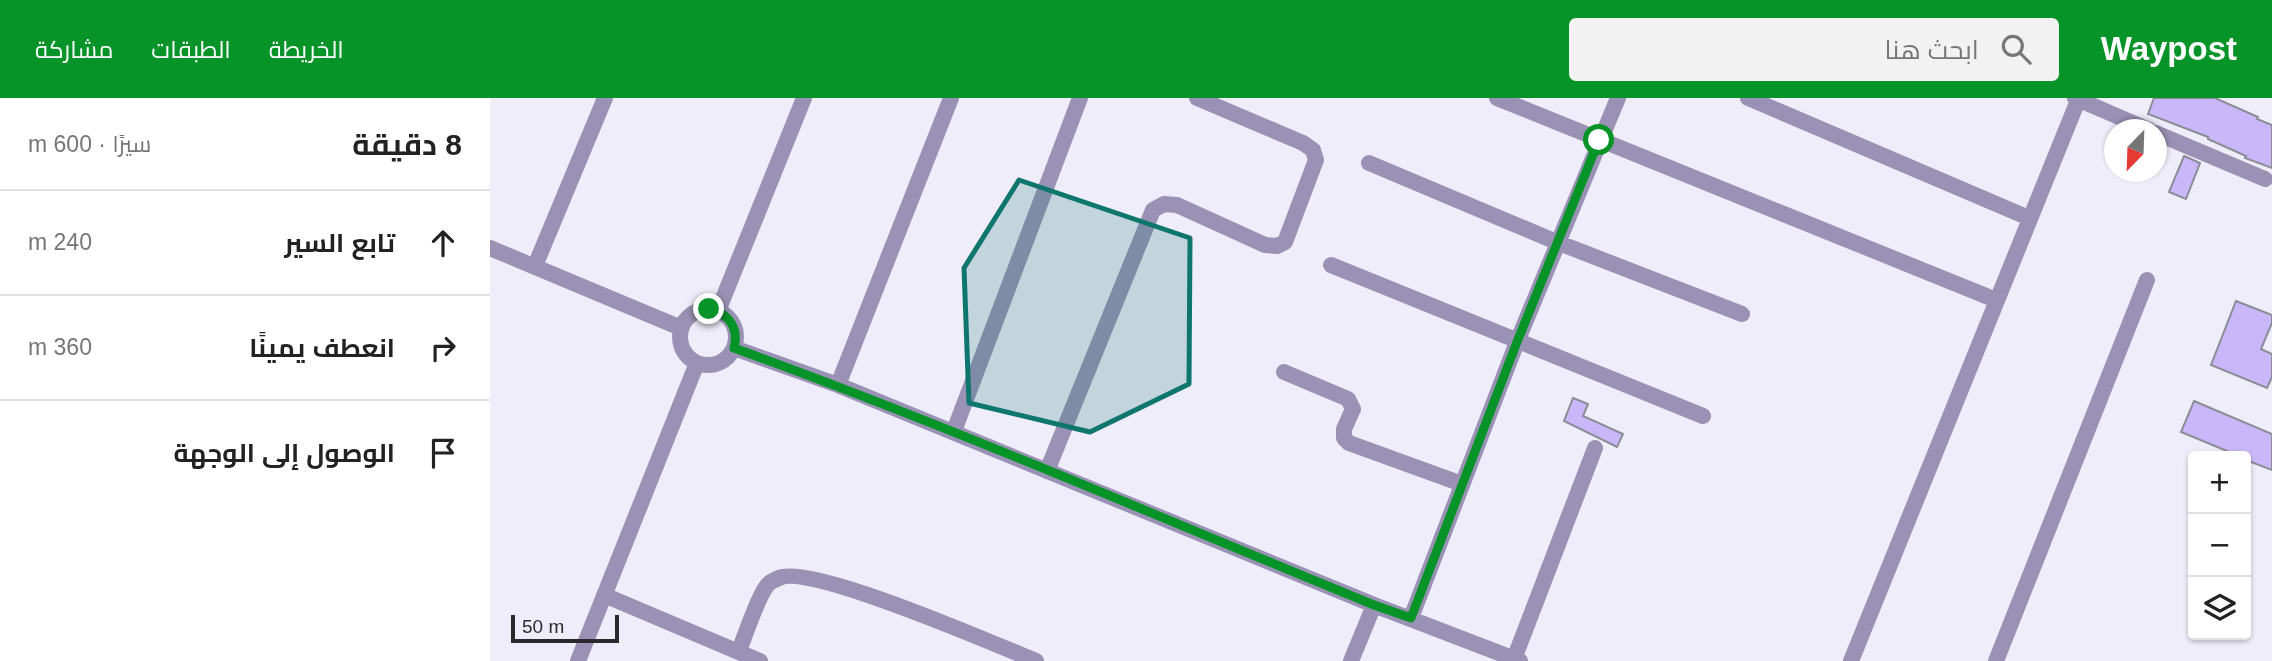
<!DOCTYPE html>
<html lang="ar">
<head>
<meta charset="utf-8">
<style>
  body { margin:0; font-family:Arial,Cairo,sans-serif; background:#f2f2f2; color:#222; direction:rtl }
  .controls { position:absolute; right:21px; bottom:21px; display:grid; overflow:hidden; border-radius:7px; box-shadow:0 2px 5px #0004 }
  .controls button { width:63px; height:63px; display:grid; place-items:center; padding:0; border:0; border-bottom:2px solid #e0e0e0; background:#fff; color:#222; font:35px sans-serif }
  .compass { position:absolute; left:1614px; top:21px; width:63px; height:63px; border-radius:50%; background:#fff; box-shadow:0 2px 5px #0004; rotate:203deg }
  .scale { position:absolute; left:21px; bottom:18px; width:108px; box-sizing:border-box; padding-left:7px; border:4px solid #2a292e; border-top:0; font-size:19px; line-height:24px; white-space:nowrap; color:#2a292e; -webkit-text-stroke:5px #efedf9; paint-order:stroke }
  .stop { position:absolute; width:21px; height:21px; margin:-16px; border:5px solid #069428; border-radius:50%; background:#fff }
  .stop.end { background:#069428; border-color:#fff; box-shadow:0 2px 7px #0008 }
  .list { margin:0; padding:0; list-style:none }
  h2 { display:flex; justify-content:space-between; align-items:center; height:91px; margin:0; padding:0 28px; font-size:30px }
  h2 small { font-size:23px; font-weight:400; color:#767676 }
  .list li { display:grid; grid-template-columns:46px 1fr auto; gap:21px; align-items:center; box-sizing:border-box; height:105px; padding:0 28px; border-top:2px solid #e0e0e0 }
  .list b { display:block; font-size:26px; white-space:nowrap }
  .list em { font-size:23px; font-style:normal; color:#767676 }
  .icon { flex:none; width:38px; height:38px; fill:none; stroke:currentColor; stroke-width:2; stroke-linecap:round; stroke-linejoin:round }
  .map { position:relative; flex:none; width:1782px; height:563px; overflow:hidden; direction:ltr }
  header { display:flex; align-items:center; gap:42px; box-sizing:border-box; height:98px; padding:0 35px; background:#069428; color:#fff }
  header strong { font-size:33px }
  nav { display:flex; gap:38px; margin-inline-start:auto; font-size:24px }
  .search { width:490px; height:63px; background:#f2f2f2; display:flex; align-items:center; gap:18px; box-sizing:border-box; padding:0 24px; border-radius:7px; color:#767676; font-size:26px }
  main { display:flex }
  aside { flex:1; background:#fff }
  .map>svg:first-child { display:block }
</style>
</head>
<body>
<header>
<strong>Waypost</strong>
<div class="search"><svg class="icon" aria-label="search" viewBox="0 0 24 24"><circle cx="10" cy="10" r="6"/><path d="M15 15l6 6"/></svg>ابحث هنا</div>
<nav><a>الخريطة</a><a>الطبقات</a><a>مشاركة</a></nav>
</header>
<main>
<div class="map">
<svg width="1782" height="563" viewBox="0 0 1782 563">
  <rect width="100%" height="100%" fill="#efedf9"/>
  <path fill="#c8b8f9" stroke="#8d8b96" stroke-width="2" d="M1664,0H1725L1768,19L1767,21L1782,27V70L1755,60L1756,58L1718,41V39L1658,16Z
    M1694,58L1710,65L1696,101L1679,94Z
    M1746,203L1782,217V225L1771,251L1782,256V279L1777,290L1721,267Z
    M1083,300L1098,306L1093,318L1133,336L1127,349L1074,323Z
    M1704,303L1782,336V372L1756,362V358H1749L1691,334Z"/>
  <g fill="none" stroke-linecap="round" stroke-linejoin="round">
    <path stroke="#9a92b5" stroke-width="16" d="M1007,0L1506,202
      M1258,0L1539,120
      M1585,0L1659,32
      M1666,35L1775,81
      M879,65L1069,145L1252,216
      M0,150L191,230
      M841,167L1213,318
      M45,168L115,0
      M190 239a28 28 0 1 1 56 0a28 28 0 1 1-56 0Z
      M228,213L314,0
      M244,250L348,287L884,507L1030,563
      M794,274L858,301L863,311L854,331V340L859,345L972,386
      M348,287L461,0
      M464,333L590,0
      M557,373L663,112L674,106L687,107L775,147L787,148L795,144L826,62L823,52L813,45L707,0
      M114,497L270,563
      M921,520L1027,244L1128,0
      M249,553C255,538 267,501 276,489C278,485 284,482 289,480C320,465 506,547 546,563
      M1024,561L1105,350
      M88,563L207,265
      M861,563L884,507
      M1361,563L1589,0
      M1506,563L1657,182"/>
  </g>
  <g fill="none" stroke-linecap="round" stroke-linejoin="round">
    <path stroke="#069428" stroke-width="9" d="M219,211C239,215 249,230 244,250C460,328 671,420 884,507L921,520L1027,244L1109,42"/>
  </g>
  <path fill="#0f766e" fill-opacity="0.2" stroke="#0f766e" stroke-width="5" stroke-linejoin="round" d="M529,82L700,140L699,286L600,334L479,305L474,170Z"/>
</svg>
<div class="controls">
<button>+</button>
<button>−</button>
<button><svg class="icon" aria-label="layers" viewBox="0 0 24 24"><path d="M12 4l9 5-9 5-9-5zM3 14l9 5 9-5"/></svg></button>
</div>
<svg class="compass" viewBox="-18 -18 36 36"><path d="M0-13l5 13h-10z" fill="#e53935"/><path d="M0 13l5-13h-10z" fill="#767676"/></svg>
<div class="scale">50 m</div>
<div class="stop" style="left:1109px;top:42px"></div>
<div class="stop end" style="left:219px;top:211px"></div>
</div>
<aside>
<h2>8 دقيقة<small>سيرًا · 600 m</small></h2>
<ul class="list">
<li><svg class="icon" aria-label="ahead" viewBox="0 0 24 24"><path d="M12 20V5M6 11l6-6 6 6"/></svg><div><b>تابع السير</b></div><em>240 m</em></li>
<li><svg class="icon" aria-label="right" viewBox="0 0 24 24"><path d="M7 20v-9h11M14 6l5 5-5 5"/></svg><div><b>انعطف يمينًا</b></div><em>360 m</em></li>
<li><svg class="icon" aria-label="arrive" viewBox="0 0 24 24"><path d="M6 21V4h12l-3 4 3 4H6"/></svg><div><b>الوصول إلى الوجهة</b></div></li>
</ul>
</aside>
</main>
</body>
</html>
